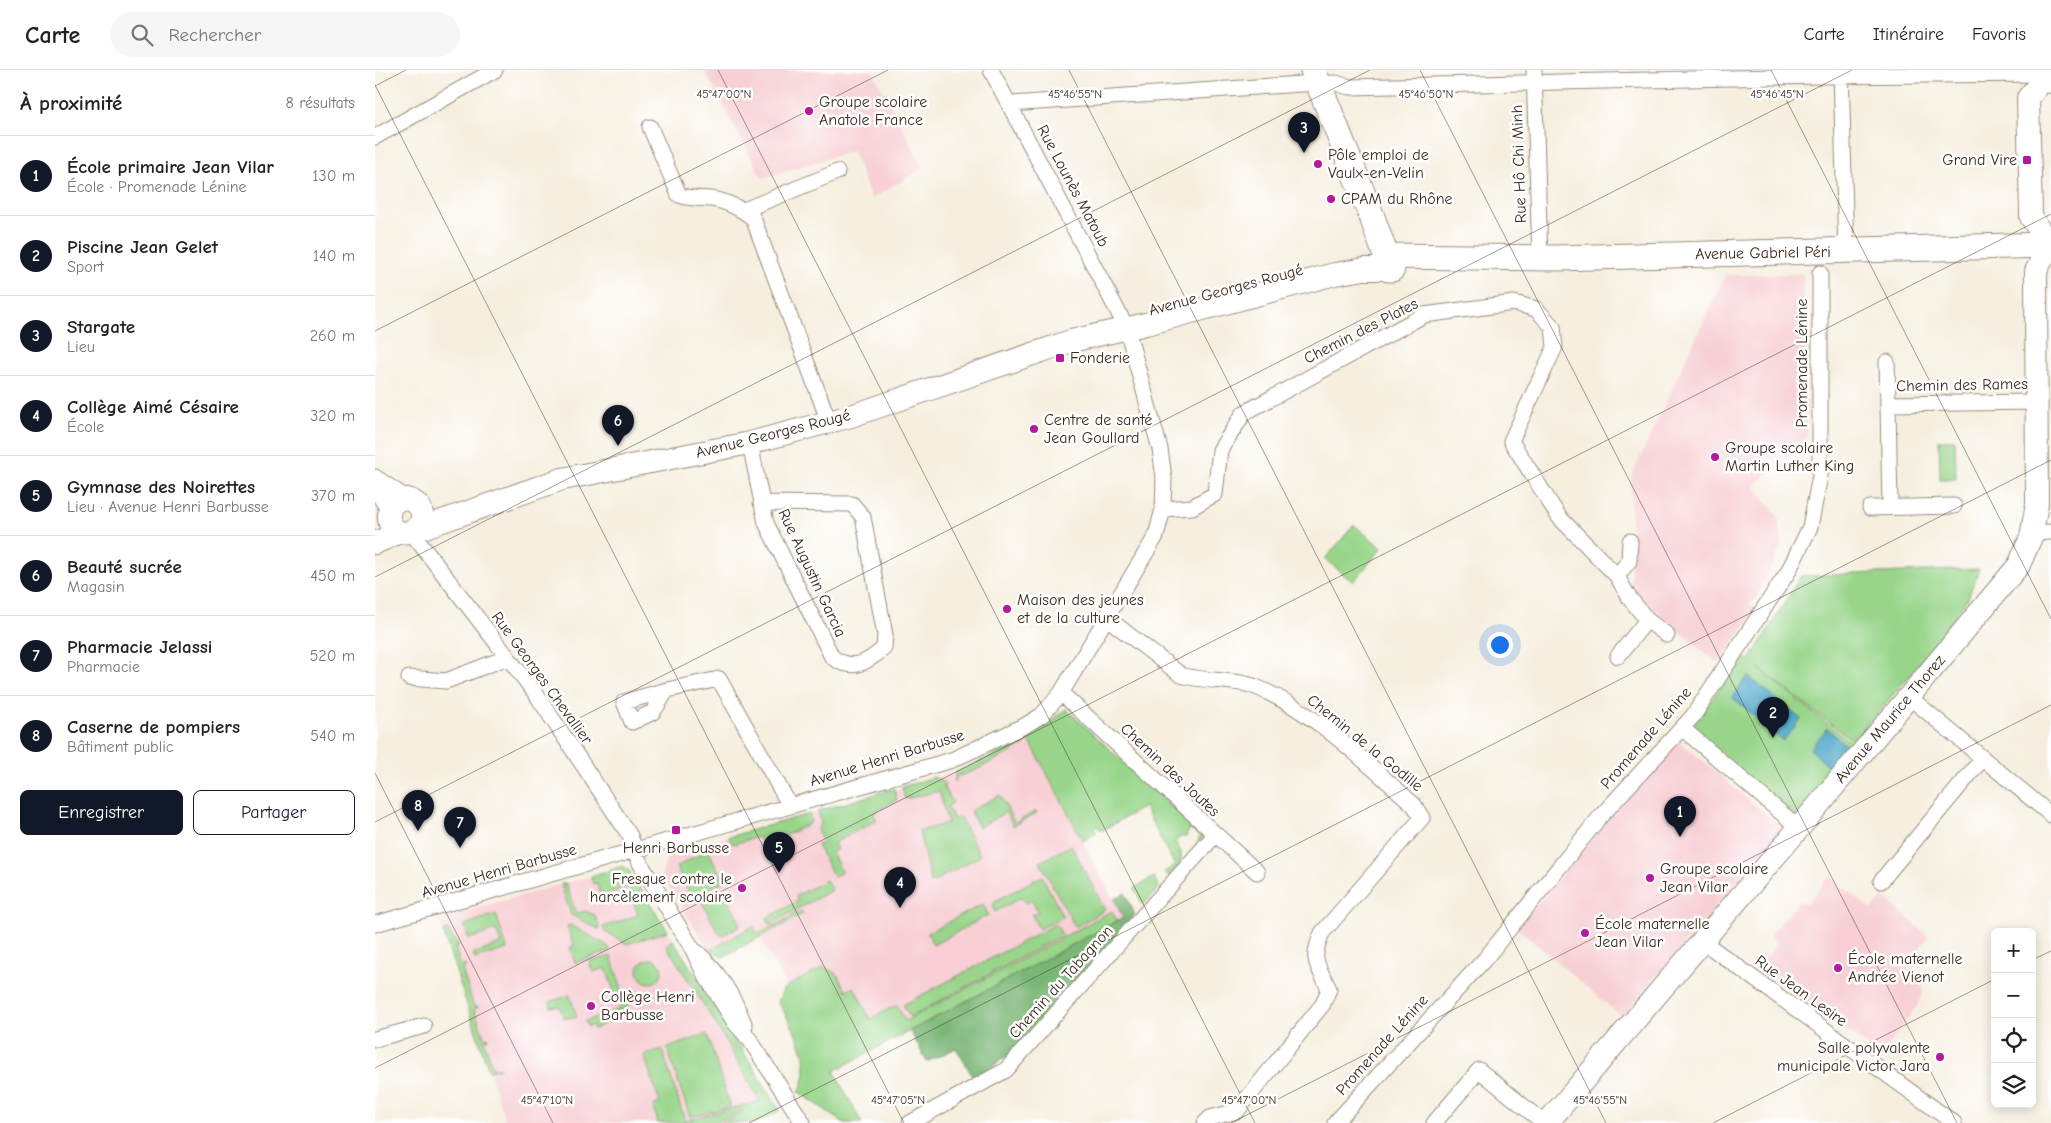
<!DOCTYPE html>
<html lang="fr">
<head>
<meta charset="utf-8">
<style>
  body { margin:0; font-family:"Comic Neue",sans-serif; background:#f6f6f6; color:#222 }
  .controls { position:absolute; right:15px; bottom:15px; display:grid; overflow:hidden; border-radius:8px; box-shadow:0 2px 12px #0003 }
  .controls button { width:45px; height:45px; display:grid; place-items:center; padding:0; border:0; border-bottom:1px solid #e0e0e0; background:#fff; color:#222; font:25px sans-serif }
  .you { position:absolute; left:1124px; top:574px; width:18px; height:18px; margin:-12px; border:4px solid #fff; border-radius:50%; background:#1a73e8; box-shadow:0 0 0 8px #1a73e833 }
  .badge { display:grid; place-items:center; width:32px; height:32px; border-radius:50%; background:#111827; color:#fff; font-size:16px; font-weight:700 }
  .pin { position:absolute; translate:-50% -41px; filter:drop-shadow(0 1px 2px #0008) }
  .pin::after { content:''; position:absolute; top:26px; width:18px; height:15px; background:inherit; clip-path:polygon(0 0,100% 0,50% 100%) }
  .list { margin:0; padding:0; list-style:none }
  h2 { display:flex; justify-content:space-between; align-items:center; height:65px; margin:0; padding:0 20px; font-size:21px }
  h2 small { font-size:16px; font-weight:400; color:#767676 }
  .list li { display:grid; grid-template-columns:32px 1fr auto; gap:15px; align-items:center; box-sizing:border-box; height:80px; padding:0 20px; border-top:1px solid #e0e0e0 }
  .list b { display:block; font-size:19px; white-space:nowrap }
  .list p { margin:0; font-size:16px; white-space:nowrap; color:#767676 }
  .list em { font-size:16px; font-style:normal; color:#767676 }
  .actions { display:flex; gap:10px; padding:15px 20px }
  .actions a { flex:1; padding:11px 0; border:1px solid #111827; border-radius:8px; text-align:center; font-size:18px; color:#111827 }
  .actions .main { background:#111827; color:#fff }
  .icon { flex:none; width:28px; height:28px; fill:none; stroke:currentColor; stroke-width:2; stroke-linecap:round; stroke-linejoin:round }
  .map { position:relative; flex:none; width:1676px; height:1053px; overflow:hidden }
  header { display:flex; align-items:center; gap:30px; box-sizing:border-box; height:70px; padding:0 25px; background:#fff; border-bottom:1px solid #e0e0e0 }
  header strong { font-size:24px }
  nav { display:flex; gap:28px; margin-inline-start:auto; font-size:18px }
  .search { width:350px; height:45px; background:#f6f6f6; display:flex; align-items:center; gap:12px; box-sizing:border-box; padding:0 18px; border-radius:28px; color:#767676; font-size:19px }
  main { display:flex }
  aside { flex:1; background:#fff }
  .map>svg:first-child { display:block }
</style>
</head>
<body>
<header>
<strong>Carte</strong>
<div class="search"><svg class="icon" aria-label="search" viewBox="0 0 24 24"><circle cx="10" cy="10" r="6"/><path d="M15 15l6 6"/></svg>Rechercher</div>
<nav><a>Carte</a><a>Itinéraire</a><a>Favoris</a></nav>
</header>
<main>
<aside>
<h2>À proximité<small>8 résultats</small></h2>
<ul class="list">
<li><span class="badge">1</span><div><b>École primaire Jean Vilar</b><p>École · Promenade Lénine</p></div><em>130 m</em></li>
<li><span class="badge">2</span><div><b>Piscine Jean Gelet</b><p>Sport</p></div><em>140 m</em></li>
<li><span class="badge">3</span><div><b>Stargate</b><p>Lieu</p></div><em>260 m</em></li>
<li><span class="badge">4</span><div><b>Collège Aimé Césaire</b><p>École</p></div><em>320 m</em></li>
<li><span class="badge">5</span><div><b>Gymnase des Noirettes</b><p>Lieu · Avenue Henri Barbusse</p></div><em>370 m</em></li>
<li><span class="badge">6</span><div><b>Beauté sucrée</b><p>Magasin</p></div><em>450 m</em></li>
<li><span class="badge">7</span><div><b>Pharmacie Jelassi</b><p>Pharmacie</p></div><em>520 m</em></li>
<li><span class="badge">8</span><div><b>Caserne de pompiers</b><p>Bâtiment public</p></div><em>540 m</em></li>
</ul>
<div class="actions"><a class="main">Enregistrer</a><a>Partager</a></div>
</aside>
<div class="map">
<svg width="1676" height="1053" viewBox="0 0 1676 1053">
  <rect width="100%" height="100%" fill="#fff"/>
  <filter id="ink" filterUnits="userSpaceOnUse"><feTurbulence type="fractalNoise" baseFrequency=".02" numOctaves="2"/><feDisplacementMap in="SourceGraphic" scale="10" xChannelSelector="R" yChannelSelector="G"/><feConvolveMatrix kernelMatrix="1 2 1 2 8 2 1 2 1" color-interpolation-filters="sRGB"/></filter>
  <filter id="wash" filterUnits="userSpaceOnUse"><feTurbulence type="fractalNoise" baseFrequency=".0096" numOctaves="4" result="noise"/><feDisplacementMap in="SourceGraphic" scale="20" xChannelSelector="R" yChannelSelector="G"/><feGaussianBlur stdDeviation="1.12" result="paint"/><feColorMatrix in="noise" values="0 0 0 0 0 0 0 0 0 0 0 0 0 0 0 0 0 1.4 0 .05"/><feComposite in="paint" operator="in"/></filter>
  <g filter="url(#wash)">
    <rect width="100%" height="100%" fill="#f6efdf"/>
    <path fill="#f7cfd4" d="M329,0H497L548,98L496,129L478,81L387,108Z
      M1428,204L1431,301L1417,312L1432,331V373L1379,415L1403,447L1407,474L1381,529L1375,533L1381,542L1343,594L1256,520V407L1350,205Z
      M653,668L748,848L459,1001L378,856L335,880L333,879L286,805L294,784L581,702Z
      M1302,669L1407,758L1247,947L1142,858Z
      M253,799L293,861L405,1040L381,1053H131L64,849L216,806Z
      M1455,806L1496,840L1509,827L1554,867L1532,893L1547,910L1548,923L1542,936L1506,986L1384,896L1403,873L1395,866L1424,831L1431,835Z"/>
    <path fill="#98d58a" stroke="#6a8054" d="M1564,370H1580L1581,409H1565Z
      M979,455L1007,478L978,512L950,489Z
      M1604,499L1593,528L1537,603L1478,671L1383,598L1480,676L1420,748L1316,659L1367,587L1374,591L1426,506Z
      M691,639L827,765L828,768L821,776L825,767L815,758L810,768L808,766L800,771L806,782V795L794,806L789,802L800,796L769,737L726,761L723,756L719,759L721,763L708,771L653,668Z
      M647,672L649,675L599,701L580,707V712L581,702Z
      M559,707L571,714L568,716L578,733L572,737L580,750L585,747L605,786L556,813L544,761L573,753L564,721L530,729L527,717Z
      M519,719L522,730L498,743L502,750L459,773L462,779L457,783L467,802L459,807L442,775L448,772L442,760L446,753L443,741Z
      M625,725L640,753L661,741L662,743L638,756L631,742L604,757L595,741Z
      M434,744L436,751L434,754L389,776L383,767L358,774L353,767Z
      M696,775L730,840L700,857L665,792Z
      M333,780L349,811L317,828L301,797Z
      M248,796L253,799L293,861L252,874L230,862L228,857L263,845L253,817L226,826L222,813L218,814L216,806Z
      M667,806L688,847L664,859L657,845L663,842L657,830L651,833L647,827L620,842L618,838L620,831Z
      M779,807L784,818L768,835L759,818Z
      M451,810L457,820L395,854L392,848L423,831L421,826Z
      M191,813L201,844L210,841L220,845L225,860L196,845L186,814Z
      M344,819L348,820L365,852L364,857L348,865L344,864L327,832L328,827Z
      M608,834L613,845L558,875L553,863Z
      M426,841L428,844L348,887L335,880L378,856L383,864Z
      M737,841L742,851L459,1001L487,1053H469L424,1022C441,992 419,959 403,932L409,918L449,897L462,904L471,921L479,917L495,949L522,935L530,951Z
      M121,844L132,879L100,889L98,884L126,874L121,860L94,869L89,855Z
      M681,854L687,865L535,947L528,935Z
      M195,855L233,876L235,881L200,893L195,877L199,876L192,856Z
      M73,860L76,866L84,875L80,877L86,896L90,895L91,897L87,899L99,937H104L99,939L109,967L114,968L109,970L118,998H125L114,1001L68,862Z
      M298,870L405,1040L381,1053H347L367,1043L366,1041L341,1053H283L278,1036L285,1033L269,985L287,979L310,1051L385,1031L342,956L291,875Z
      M236,886L254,941L219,959L217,955L213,957L210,951L245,939L231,898L218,902L214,892Z
      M263 901a12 12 0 1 1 24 0a12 12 0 1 1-24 0Z
      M195,925L202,947L189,948L184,936L176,937L175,932Z
      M332,964L355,1037L315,1047L292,978Z"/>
    <path fill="#7ab676" stroke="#5a704a" d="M750,823L760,845L675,939L645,977L618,996L598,1007L581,978L552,992L535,961L748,848L739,829Z"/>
    <path fill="#4ca5c9" stroke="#446874" d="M1373,606L1426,649L1408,671L1357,627Z
      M1452,658L1473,677L1455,698L1435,679Z"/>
  </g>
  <g filter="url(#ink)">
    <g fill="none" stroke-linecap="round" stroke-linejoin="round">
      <g stroke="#988c7e" stroke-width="17">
        <path id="street" d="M1159,0L1165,187
          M1466,0L1471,182
          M634,34L926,14L961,13L974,17L1445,6L1676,4
          M275,57L304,125C315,129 323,128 335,129C349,130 367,139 378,148L454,352
          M0,67L120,0
          M369,140L462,102
          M1512,292L1513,334
          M375,373L391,453L457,587C477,602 492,593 509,578L510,565L488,447L477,434L386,433
          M0,407L33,429
          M0,419L14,441
          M1515,437L1513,334L1661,332
          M1495,438L1579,436
          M788,439L817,437L840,424L845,380L869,343L1049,245L1139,233L1161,239L1178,257L1180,277L1136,371L1184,447L1242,506L1253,526L1272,550L1243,586
          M36,462L161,624L255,766L265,793L317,878L329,903L360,953L375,970L428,1053
          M1657,463L1676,462
          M1242,506L1254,491L1255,471
          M732,548L806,605C828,612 863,609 881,617C941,642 991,693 1039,735L1047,748L947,863C935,891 942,893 954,919L948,934L862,1041L835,1048L830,1053
          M1272,550L1292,565
          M34,608L71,611L133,587
          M292,620L278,642L257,652L249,632L292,620L344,609L415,736
          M686,623L882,802
          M1533,626L1676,745
          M1307,658L1424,758
          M1506,811L1608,688
          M0,854L577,690L651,655L667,645L686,623L781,466L788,439L789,408L785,379L752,259L616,0
          M1327,871L1579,1053
          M322,882C345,903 359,927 370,956
          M0,969L49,956
          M535,1053L631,1000L840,765
          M960,1053L1109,890L1225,747L1318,646L1413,502L1435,457L1445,406V203
          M1059,1053L1104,1000L1169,1053"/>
      </g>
      <g stroke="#988c7e" stroke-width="24">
        <path id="secondary" d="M1676,12L1672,5L1653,28L1656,143V147L1676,178
          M41,460C45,455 47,451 47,445C47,440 44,435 39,432C12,416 1,468 36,462L187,409L375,373L476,346L696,271L771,254L960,204L989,199H1013
          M0,473L25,462
          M1172,1053L1424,758L1644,495L1656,467L1662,434L1661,201L1676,172"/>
      </g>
      <g stroke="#988c7e" stroke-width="27">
        <path id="primary" d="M938,0L997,147L1011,186L1013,199H1017
          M1011,186L1181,188L1676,175"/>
      </g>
      <use href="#street" stroke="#fff" stroke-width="15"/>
      <use href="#secondary" stroke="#fff" stroke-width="22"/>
      <use href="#primary" stroke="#fff" stroke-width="25"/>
    </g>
  </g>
  <path fill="none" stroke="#3b2a1e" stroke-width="1" stroke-opacity="0.45" d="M343,0L880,1053M694,0L1231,1053M1045,0L1582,1053M1396,0L1676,549M0,15L529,1053M0,16L31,0M0,261L513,0M0,507L995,0M0,703L178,1053M0,752L1477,0M1657,890L1676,881M0,998L1676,144M374,1053L1676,390M856,1053L1676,635M1338,1053L1620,909"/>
  <g fill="#b5179e" stroke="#fff" stroke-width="2">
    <circle cx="434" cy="41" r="5"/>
    <rect x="1647" y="85" width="10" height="10" rx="2.5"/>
    <circle cx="943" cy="94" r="5"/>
    <circle cx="956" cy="129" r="5"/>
    <rect x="680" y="283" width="10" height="10" rx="2.5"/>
    <circle cx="659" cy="359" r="5"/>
    <circle cx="1340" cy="387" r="5"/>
    <circle cx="632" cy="539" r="5"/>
    <rect x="296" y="755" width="10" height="10" rx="2.5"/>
    <circle cx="1275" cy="808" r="5"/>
    <circle cx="367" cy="818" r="5"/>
    <circle cx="1210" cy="863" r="5"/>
    <circle cx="1463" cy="898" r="5"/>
    <circle cx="216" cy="936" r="5"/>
    <circle cx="1565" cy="987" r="5"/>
  </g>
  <g text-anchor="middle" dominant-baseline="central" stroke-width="5" stroke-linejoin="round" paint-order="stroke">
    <g font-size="16" fill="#3b2a1e" stroke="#fff" text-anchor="start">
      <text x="444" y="32">Groupe scolaire<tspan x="444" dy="18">Anatole France</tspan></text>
      <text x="953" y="85">Pôle emploi de<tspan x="953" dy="18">Vaulx-en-Velin</tspan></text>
      <text x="1642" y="90" text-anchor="end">Grand Vire</text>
      <text x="966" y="129">CPAM du Rhône</text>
      <text x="695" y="288">Fonderie</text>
      <text x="669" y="350">Centre de santé<tspan x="669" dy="18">Jean Goullard</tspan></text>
      <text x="1350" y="378">Groupe scolaire<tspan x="1350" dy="18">Martin Luther King</tspan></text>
      <text x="642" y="530">Maison des jeunes<tspan x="642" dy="18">et de la culture</tspan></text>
      <text x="301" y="778" text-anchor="middle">Henri Barbusse</text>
      <text x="1285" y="799">Groupe scolaire<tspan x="1285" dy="18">Jean Vilar</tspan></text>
      <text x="357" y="809" text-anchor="end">Fresque contre le<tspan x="357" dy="18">harcèlement scolaire</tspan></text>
      <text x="1220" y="854">École maternelle<tspan x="1220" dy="18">Jean Vilar</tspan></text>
      <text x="1473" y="889">École maternelle<tspan x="1473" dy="18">Andrée Vienot</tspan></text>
      <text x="226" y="927">Collège Henri<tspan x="226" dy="18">Barbusse</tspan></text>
      <text x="1555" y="978" text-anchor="end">Salle polyvalente<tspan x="1555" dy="18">municipale Victor Jara</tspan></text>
    </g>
    <g font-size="16" fill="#3b2a1e" stroke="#fff">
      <text transform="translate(1144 94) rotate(-92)">Rue Hô Chi Minh</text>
      <text transform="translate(698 116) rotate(62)">Rue Lounès Matoub</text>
      <text transform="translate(1388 183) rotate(-1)">Avenue Gabriel Péri</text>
      <text transform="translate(851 220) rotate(-15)">Avenue Georges Rougé</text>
      <text transform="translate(986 261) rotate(-27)">Chemin des Plates</text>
      <text transform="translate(1427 293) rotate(-90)">Promenade Lénine</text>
      <text transform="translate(1587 315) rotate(-1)">Chemin des Rames</text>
      <text transform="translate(398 364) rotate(-14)">Avenue Georges Rougé</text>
      <text transform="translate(437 503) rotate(65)">Rue Augustin Garcia</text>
      <text transform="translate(167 608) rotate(54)">Rue Georges Chevallier</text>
      <text transform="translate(1515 649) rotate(-50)">Avenue Maurice Thorez</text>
      <text transform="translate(1271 668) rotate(-49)">Promenade Lénine</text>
      <text transform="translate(990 673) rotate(39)">Chemin de la Godille</text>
      <text transform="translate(512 688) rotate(-17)">Avenue Henri Barbusse</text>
      <text transform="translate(795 700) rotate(43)">Chemin des Joutes</text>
      <text transform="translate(124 801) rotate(-16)">Avenue Henri Barbusse</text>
      <text transform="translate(686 912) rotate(-48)">Chemin du Tabagnon</text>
      <text transform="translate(1426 921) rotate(36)">Rue Jean Lesire</text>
      <text transform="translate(1007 975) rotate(-48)">Promenade Lénine</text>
    </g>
  </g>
  <g font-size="12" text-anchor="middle" fill="#3b2a1e" stroke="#fff" stroke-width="5" stroke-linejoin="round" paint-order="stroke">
    <text x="349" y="28">45°47'00"N</text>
    <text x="700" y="28">45°46'55"N</text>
    <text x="1051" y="28">45°46'50"N</text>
    <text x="1402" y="28">45°46'45"N</text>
    <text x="172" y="1034">45°47'10"N</text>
    <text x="523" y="1034">45°47'05"N</text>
    <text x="874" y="1034">45°47'00"N</text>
    <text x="1225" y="1034">45°46'55"N</text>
  </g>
</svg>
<div class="controls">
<button>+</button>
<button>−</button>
<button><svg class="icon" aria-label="locate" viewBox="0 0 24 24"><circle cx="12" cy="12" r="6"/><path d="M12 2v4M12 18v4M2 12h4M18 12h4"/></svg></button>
<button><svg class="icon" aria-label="layers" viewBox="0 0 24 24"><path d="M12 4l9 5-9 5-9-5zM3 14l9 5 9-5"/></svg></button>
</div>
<div class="you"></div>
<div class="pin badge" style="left:1305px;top:767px">1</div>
<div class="pin badge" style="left:1398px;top:668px">2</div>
<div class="pin badge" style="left:929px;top:83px">3</div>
<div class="pin badge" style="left:525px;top:838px">4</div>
<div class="pin badge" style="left:404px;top:803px">5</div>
<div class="pin badge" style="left:243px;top:376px">6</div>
<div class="pin badge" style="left:85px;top:778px">7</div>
<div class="pin badge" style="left:43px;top:761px">8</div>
</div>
</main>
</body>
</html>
